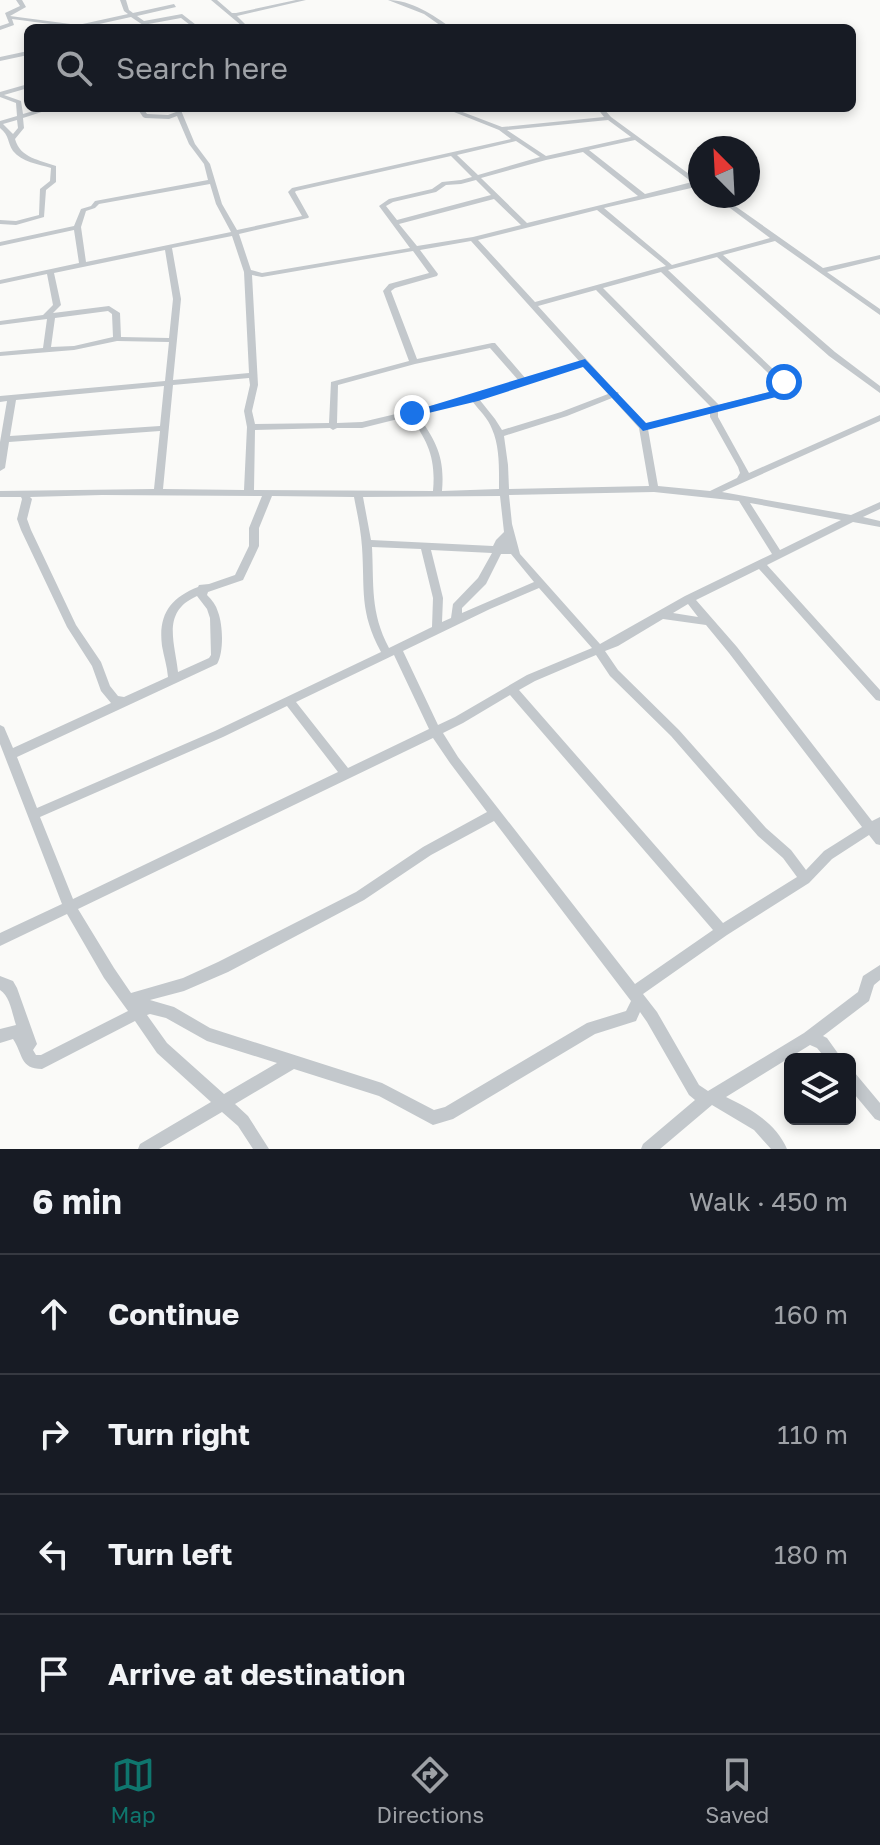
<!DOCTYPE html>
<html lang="en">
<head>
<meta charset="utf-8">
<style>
  body { margin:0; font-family:"Golos Text",sans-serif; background:#20242c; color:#f1f3f6 }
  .controls { position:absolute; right:24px; bottom:24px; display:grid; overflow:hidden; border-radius:12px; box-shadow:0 4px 12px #0003 }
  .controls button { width:72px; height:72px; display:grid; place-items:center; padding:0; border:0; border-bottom:2px solid #363941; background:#171b24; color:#f1f3f6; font:40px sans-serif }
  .compass { position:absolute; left:688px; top:136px; width:72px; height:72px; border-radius:50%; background:#171b24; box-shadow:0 4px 12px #0003; rotate:336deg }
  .stop { position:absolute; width:24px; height:24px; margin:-18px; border:6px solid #1a73e8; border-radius:50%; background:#fff }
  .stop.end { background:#1a73e8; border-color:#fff; box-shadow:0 2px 8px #0008 }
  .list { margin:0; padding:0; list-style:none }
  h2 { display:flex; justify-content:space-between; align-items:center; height:104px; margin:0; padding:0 32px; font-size:34px }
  h2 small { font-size:26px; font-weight:400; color:#9ea1a6 }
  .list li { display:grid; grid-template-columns:52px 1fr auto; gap:24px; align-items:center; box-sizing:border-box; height:120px; padding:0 32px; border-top:2px solid #363941 }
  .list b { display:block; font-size:30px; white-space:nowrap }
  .list em { font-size:26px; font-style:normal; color:#9ea1a6 }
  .icon { flex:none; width:44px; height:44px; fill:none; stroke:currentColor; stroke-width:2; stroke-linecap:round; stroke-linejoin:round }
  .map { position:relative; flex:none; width:880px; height:1149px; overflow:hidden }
  .search { position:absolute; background:#171b24; box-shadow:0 4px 12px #0003; left:24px; right:24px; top:24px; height:88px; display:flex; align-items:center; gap:20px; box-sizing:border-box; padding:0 28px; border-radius:12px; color:#9ea1a6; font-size:30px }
  .sheet { height:584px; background:#171b24 }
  nav { display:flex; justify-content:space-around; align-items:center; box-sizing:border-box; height:112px; border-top:2px solid #363941; background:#171b24; font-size:22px; color:#9ea1a6 }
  nav a { display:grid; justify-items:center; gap:4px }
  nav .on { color:#0f766e }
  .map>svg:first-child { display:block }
</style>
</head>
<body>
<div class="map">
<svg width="880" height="1149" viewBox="0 0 880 1149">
  <rect width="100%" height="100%" fill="#fafaf8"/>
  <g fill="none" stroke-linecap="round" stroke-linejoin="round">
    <path fill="#c3c8cc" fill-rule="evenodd" d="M16,0H22L26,7L10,16L78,25L128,14L124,11L120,0H126L129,10L133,13L174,4L176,7L137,16L144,21L182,14L200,28H194L181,18L143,25L131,17L81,28L12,19L14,25L0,30V26L9,23L5,13L20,6Z
      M211,0H217L232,13H236L296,0H306L237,16L245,24L257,25V27L255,28L242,26Z
      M388,0C411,0 434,15 451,28H444L424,14Z
      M28,51V55L0,61V57Z
      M28,84V88L4,95L21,101L23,114L44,108H54L23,118L24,128L15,139C20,158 40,160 56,166V182L46,190L44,217L16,225L0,224V220L16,221L39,215L40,189L50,181L51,168C38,164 22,162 13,151C7,142 10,136 0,128V121L17,116L16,103L0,97V92ZM17,120L18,128L13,134L3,124Z
      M137,108H143L147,114L168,115L176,112L174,108H180L195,144L210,164L222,204L237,230L302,216L288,192L292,188L511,139L499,130L444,108H452L502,127L604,117L597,108H603L611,117L700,182V186L604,208L672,265L770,238L714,196H721L823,268L880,255V259L827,272L880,309V315L775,241L723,255L835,352L880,386V393L829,356L717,257L668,270L791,386L783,394L718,410V417L749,473L880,415V421L722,492L851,515L880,502V509L863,517L880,521V527L853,522L767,565L880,690V701L876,700L759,569L696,600L737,647L872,821L880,817V845L876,844L869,835L832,859L809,883L727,935L643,994L657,1012L699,1085L708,1091L804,1033L858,992L863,976L880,965V980L874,985L869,1001L823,1036L827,1038L842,1059H826L817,1048L810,1045L726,1097C751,1109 776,1123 787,1149H771L754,1130L712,1105L660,1149H641L643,1144L695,1100L689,1095L647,1022L640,1012L636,1021L595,1034L453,1119L433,1125L379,1096L294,1069L235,1104L248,1116L269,1149H253L238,1126L222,1112L159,1149H138L140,1144L211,1102L157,1053L135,1021L42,1069C20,1069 23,1054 13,1039L0,1043V1029L16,1025C12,1013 10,996 0,990V976L13,981L17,988L37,1044L33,1050L36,1055H41L128,1011L104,978L67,914L0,946V933L62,904L0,744V725L4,727L13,748L111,703L101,691L92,666L67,627L21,530L17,519L22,499L21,497H0V491L154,489L160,431L9,442L5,468L0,471V442L7,401L0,402V396L165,381L169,342L117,341L74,350L0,356V352L43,348L47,319L0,325V321L43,315L53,305L47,274L0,284V280L79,263L74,230L0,246V242L74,226L81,209L91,206L95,201L208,180L204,164L189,144L177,116L169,119L145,118L143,117ZM608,120L631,137L546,156L507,130ZM635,140L692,182L645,194L589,150ZM516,141L540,157L478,175L457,155ZM583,152L638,196L527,223L481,178L546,160ZM451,156L472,177L461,180L442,182L432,189L389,199L379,206L410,248L262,273L251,270L239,234L308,218L309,217L295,192L296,191ZM476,180L491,195L397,220L386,206L393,202L436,192L446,185L461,184ZM210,184L216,204L231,232L86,262L81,227L86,211L95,208L99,204ZM494,199L521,225L473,237L417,246L399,224ZM597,210L666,266L535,302L478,240ZM232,236L244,272L249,373L173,380L181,299L172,248ZM471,241L580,362L526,379L495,343H492L417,359L391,291L395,288L437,276L438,274L420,250ZM165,250L173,299L169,338L121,337L120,313L109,306L53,313L61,305L54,273ZM413,251L429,273L389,284L383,291L409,361L331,382L329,423L255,424L252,411L258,385L252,275L262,277ZM661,272L782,386L777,390L719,405L603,288ZM596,290L711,407L645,424L619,395L618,392H616L538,306ZM108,311L112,314L113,337L74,346L51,347L55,318ZM490,348L519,381L472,396L362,422L337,423L338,385L415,364ZM583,366L608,394L561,412L502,430L495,419L479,399ZM249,378L250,385L244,411L247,427L244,490L163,489L173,385ZM164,386L160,426L10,436L16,400ZM612,398L639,428L649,486L509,489L508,465L504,436L567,416ZM472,401C479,410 488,418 492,429C500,447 499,470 499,489L442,491C445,457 436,441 417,414ZM710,413V417L738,467L740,473L737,478L710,491L658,486L648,429ZM410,416C428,442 436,458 433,491L254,490L255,430L330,428L333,430L337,428H362ZM654,492L739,501L772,554L685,596L600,644L520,554L512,524L509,495ZM102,495L262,496L249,528V546L235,575L209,584L199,585L198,587C170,598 158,615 162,646C164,657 167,666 168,677L124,697L118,696L110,686L101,662L76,625L31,530L27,519L32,499L30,497ZM272,496L354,497C357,513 361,530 362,547C365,590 359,611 381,652L215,731L37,808L17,757L217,664C224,652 223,625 218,612C216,605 212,600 207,595L208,592L243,580L259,546V528ZM500,496L504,532L496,540L493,546L371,540L363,497ZM750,503L841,520L780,550ZM372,547L421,549L433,598L432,627L389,648C370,612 374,585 372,547ZM431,550L492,553L478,578L453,604L451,618L442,622L443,598ZM501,554H511L534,582L462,613V608L486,584ZM539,588L592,648L527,675L455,717L438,725L403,651L490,609ZM197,596L207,609L210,618L211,655L209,658L178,672C175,642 161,612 197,596ZM688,604L698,617L673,613ZM663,619L706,625L729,653L862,827L824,851L806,870L791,850L766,828L679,730L618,670L605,651L618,646ZM394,655L429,729L348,768L296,702ZM596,655L610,676L671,736L758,836L783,858L797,877L723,923L519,690L535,681ZM510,695L713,930L635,984L458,757L443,733L463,723ZM287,706L338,772L73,899L40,817L223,737ZM433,738L450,763L487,812L423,847L356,892L218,962L183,978L131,993L114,968L78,909ZM494,821L631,1001L626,1011L587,1023L445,1107L434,1110L382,1083L210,1028L174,1007L150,1000L184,991L228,972L364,900L431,855ZM150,1014L166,1018L207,1041L277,1063L224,1094L167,1043L147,1015Z
      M850,1071L855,1073L880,1103V1121L875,1119L850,1089Z"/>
  </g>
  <path fill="#1a73e8" d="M585,359L646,423L777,390L781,385V379H788L793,386L784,395L643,431L583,367L478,401L412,417L407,413Z"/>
</svg>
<div class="controls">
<button><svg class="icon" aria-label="layers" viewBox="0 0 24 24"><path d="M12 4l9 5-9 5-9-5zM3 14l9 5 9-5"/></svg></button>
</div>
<svg class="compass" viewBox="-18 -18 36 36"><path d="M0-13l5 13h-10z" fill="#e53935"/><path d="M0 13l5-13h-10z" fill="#9ea1a6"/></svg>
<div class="stop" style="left:784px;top:382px"></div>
<div class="stop end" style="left:412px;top:413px"></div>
<div class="search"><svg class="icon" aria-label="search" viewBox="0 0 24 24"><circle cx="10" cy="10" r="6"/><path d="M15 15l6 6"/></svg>Search here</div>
</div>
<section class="sheet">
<h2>6 min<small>Walk · 450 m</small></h2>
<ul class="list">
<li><svg class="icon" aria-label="ahead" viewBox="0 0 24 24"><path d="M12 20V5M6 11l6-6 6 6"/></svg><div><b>Continue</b></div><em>160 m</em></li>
<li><svg class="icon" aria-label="right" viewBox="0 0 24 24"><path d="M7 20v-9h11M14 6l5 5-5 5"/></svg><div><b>Turn right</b></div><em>110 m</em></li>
<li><svg class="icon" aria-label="left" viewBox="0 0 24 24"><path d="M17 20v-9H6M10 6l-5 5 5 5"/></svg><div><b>Turn left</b></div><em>180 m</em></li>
<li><svg class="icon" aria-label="arrive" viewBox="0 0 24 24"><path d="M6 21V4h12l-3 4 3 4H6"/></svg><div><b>Arrive at destination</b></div></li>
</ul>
</section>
<nav>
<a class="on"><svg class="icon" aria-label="map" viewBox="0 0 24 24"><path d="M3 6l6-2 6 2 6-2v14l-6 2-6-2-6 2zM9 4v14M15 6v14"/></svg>Map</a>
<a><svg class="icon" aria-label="directions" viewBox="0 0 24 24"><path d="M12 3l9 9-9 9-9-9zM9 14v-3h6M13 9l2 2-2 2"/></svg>Directions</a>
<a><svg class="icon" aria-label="saved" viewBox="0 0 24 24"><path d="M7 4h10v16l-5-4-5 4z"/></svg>Saved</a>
</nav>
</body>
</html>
